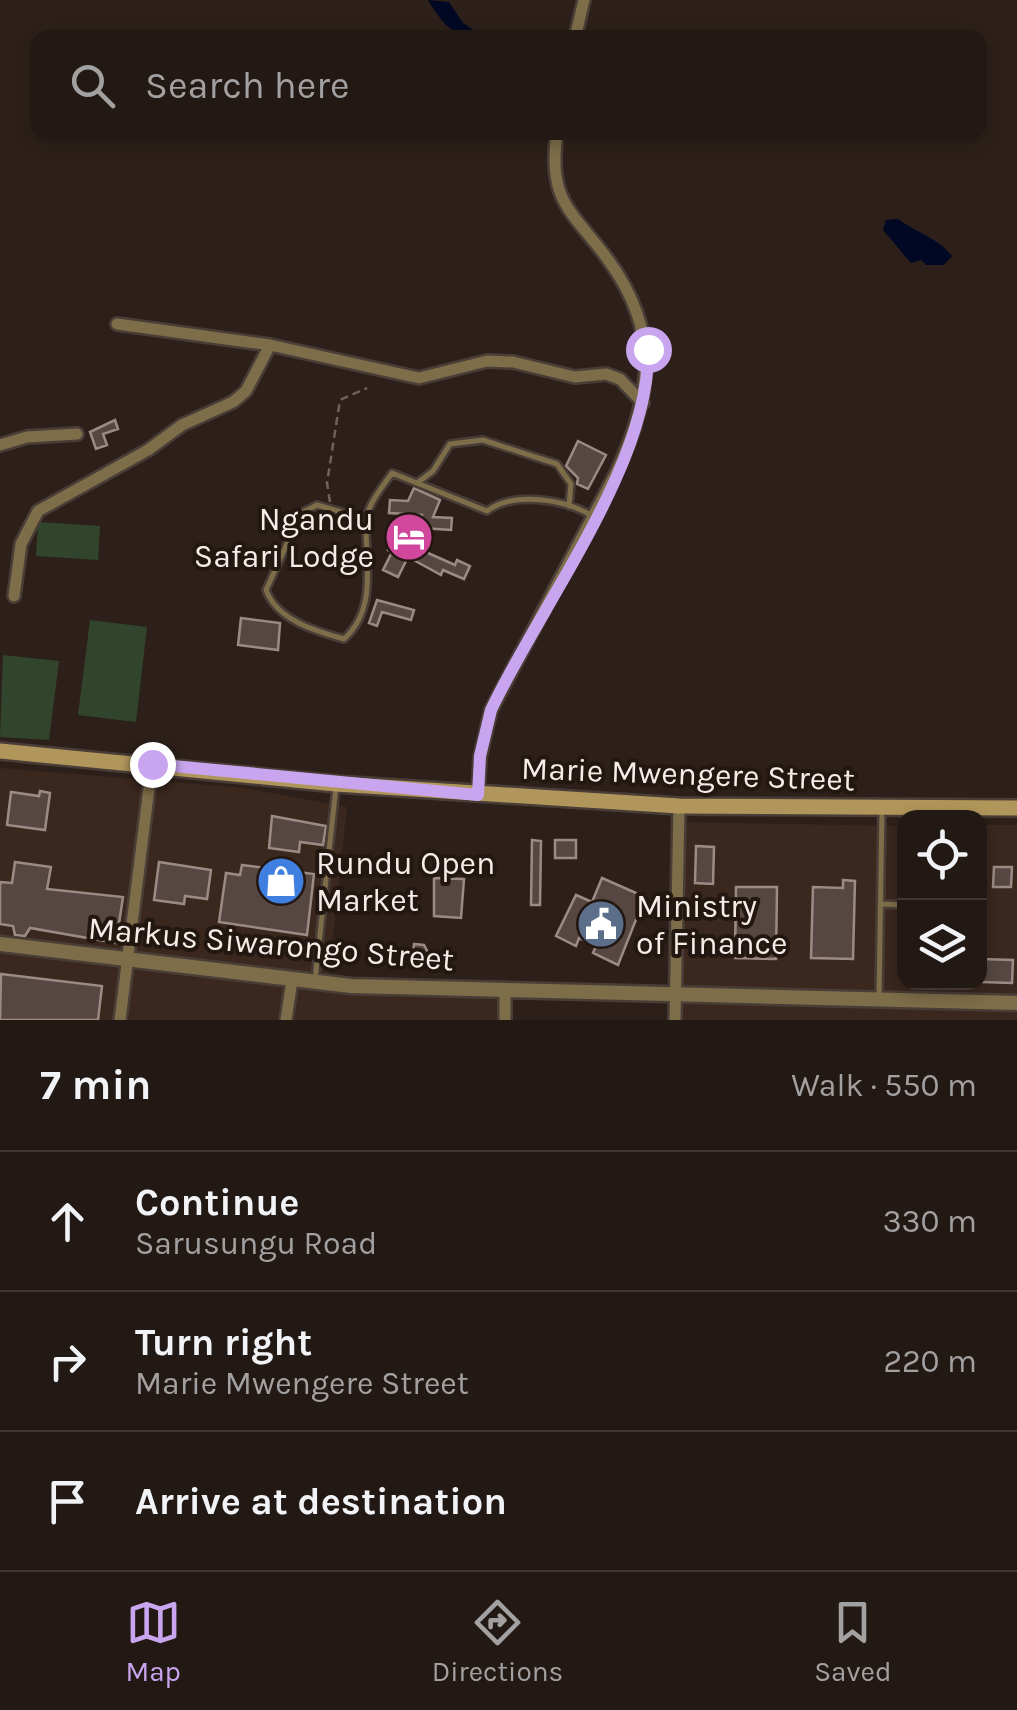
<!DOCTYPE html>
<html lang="en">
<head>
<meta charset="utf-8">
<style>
  body { margin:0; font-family:Karla,sans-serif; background:#2a211d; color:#f1f3f6 }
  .controls { position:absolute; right:30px; bottom:30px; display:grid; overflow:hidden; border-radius:20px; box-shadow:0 5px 15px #0003 }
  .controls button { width:90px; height:90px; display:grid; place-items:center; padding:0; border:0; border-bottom:2px solid #3f3734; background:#221814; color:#f1f3f6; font:50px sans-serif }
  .stop { position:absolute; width:30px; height:30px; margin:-22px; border:8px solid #c8a5ee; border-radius:50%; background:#fff }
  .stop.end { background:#c8a5ee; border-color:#fff; box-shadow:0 2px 10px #0008 }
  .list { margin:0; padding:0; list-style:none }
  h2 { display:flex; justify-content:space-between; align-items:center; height:130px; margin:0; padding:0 40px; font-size:42px }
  h2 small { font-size:32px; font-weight:400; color:#a2a0a0 }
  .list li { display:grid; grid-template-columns:65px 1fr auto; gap:30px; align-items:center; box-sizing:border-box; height:140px; padding:0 40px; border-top:2px solid #3f3734 }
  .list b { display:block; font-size:38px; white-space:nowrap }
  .list p { margin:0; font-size:32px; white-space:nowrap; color:#a2a0a0 }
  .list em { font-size:32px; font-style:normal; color:#a2a0a0 }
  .icon { flex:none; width:55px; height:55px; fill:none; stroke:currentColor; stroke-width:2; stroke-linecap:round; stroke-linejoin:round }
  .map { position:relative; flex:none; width:1017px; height:1020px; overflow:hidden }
  .search { position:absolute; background:#221814; box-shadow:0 5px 15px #0003; left:30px; right:30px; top:30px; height:110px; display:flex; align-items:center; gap:25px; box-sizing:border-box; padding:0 35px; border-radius:20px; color:#a2a0a0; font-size:38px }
  .sheet { height:550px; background:#221814 }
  nav { display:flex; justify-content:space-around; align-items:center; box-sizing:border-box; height:140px; border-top:2px solid #3f3734; background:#221814; font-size:28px; color:#a2a0a0 }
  nav a { display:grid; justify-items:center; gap:5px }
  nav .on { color:#c8a5ee }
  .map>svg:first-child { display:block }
</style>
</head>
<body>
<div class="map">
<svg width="1017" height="1020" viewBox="0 0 1017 1020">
  <rect width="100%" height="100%" fill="#2d201a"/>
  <path fill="#3a271e" d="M0,768L245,788L347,807L328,982L675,994L679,822L904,826V982H980V825H1017V1020H675L676,998L506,992L505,1020H0Z"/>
  <path fill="#30452c" d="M38,522L100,526L98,560L36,556Z
    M90,620L147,627L136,722L78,715Z
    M3,655L59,661L49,740L0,737Z"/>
  <path fill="#000824" d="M428,0L449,2L463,23L481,35C456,43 440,20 428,0Z
    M898,219C917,233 938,238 952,256L944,265H926L921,260L911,263L883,230L886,220Z"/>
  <path fill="#564742" stroke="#9c8b85" stroke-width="2.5" d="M115,420L118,429L103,434L107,445L96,449L90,432Z
    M578,441L606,455L588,489L577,484L578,478L566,466Z
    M414,488L440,500L433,517L452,518L451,530L421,528L422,515L389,513L390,500L408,501Z
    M392,537L455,565L457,560L470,566L464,579L443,570L441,575L408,557L398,577L383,570L392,552L388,550Z
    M377,600L414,610L411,620L382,612L377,626L369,623Z
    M241,618L280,623L278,650L238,645Z
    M40,791L50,793L45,830L7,825L11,792L39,796Z
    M272,816L326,826L323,845L300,842L299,852L269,848Z
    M532,840L541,841L540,905H531Z
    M555,840H576V858H555Z
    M696,846L714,847L713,884L695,883Z
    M15,862L51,867L47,889L123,897L116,943L30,928L25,936L15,935L13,926L0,924V882L12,883Z
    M159,862L211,870L207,899L185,896L184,904L154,900Z
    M242,865L314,874L307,935L219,922L226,873L240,875Z
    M994,867H1012L1011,887H993Z
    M434,878L464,879L461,918L434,916Z
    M602,878L645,897L618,965L593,953L596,946L579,938L576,946L556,936L576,895L592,902Z
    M843,880L855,881L853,959L811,958L813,887L843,888Z
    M736,887H777L776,959L735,958Z
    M414,944L424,945L430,956H444L442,965L412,967Z
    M980,959L1013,960L1012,983L980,982Z
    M1,974L102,986L98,1020H0Z"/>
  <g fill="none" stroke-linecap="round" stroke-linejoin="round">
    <g stroke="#493d37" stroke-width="10">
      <path id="service" d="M417,483L433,471L450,444L483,440L557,464L571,484L569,506
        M366,519L317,505L301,513L266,590C277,620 315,631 344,639C378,608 365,562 366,521C367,505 383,486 392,473L487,511C514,491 566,499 594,517
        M881,904L904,905
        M315,980L336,787
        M879,998L882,809"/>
    </g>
    <g stroke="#493d37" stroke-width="16">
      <path id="minor" d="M575,38L584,0
        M117,324L270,345L419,378L487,361L513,362L575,377L606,374L620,379L643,403
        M0,445L27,437L77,434
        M14,596L21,544L38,511L148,450L182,425L233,402L246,391L270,345
        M478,795L480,757L491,710L617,471C652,395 661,333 609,261C573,211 547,203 557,132
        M120,1020L152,764
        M286,1020L292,980
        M505,1020V992
        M675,1020L679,806"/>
    </g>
    <g stroke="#493d37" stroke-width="19">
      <path id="tertiary" d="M0,944L351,986L1017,1003"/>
    </g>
    <g stroke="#493d37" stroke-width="20">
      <path id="secondary" d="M0,751L336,784L679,806L1017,808"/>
    </g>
    <path stroke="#6d625c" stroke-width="2.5" stroke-dasharray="8 5" stroke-linecap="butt" d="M330,502L327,483L340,400L367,388"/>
    <use href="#service" stroke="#7d6d49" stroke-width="5"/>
    <use href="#minor" stroke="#7d6d49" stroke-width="11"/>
    <use href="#tertiary" stroke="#7d6d49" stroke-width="14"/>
    <use href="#secondary" stroke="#b1965b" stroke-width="15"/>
  </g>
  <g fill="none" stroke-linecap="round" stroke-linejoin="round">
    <path stroke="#c8a5ee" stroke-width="12" d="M152,764L478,795L480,756L491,710C540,606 651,463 648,349"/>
  </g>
  <defs>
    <g id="hotel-disc" transform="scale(2.5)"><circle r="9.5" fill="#d1479c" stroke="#231711"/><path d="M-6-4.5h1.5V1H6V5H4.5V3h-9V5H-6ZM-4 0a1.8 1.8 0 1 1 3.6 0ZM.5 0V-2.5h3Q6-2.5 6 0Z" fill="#fff"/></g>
    <g id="shop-disc" transform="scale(2.5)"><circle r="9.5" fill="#3f7fe0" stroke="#231711"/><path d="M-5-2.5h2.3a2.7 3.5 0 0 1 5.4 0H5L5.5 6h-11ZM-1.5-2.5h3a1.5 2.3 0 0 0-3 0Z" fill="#fff"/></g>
    <g id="civic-disc" transform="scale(2.5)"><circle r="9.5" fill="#5c6f8a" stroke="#231711"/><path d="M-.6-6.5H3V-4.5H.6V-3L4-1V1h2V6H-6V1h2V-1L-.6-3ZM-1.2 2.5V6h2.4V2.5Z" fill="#fff"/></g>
  </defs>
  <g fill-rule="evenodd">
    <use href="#hotel-disc" x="409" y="537"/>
    <use href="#shop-disc" x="281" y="881"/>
    <use href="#civic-disc" x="601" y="924"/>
  </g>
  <g text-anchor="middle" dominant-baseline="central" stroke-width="8" stroke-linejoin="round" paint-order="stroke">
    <g font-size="32" fill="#f6ede8" stroke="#231711" text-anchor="start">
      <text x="374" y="519" text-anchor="end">Ngandu<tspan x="374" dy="37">Safari Lodge</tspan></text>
      <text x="316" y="863">Rundu Open<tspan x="316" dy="37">Market</tspan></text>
      <text x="636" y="906">Ministry<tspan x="636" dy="37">of Finance</tspan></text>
    </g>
    <g font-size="32" fill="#f6ede8" stroke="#231711">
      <text transform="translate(688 774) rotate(2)">Marie Mwengere Street</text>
      <text transform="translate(271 944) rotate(5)">Markus Siwarongo Street</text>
    </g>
  </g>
</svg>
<div class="controls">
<button><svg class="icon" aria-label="locate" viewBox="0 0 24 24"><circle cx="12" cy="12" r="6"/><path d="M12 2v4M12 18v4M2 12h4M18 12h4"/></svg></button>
<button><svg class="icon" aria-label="layers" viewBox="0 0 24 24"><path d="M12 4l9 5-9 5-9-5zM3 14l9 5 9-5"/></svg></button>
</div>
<div class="stop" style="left:648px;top:349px"></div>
<div class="stop end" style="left:152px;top:764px"></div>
<div class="search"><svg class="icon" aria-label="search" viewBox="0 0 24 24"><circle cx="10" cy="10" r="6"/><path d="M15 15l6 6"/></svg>Search here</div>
</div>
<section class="sheet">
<h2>7 min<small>Walk · 550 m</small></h2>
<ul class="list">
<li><svg class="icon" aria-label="ahead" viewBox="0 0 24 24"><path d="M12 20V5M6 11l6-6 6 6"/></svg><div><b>Continue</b><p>Sarusungu Road</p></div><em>330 m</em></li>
<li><svg class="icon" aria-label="right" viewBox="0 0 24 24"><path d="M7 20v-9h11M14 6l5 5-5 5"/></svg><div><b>Turn right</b><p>Marie Mwengere Street</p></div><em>220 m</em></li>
<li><svg class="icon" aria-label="arrive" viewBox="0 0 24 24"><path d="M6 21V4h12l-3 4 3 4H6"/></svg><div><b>Arrive at destination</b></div></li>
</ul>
</section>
<nav>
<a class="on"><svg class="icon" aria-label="map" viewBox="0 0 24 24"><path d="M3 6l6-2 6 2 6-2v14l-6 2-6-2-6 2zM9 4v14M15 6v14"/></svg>Map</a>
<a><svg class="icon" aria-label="directions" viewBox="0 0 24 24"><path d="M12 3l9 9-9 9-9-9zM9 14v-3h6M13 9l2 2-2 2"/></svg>Directions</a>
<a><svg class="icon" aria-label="saved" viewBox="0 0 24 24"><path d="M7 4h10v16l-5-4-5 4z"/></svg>Saved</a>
</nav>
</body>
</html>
